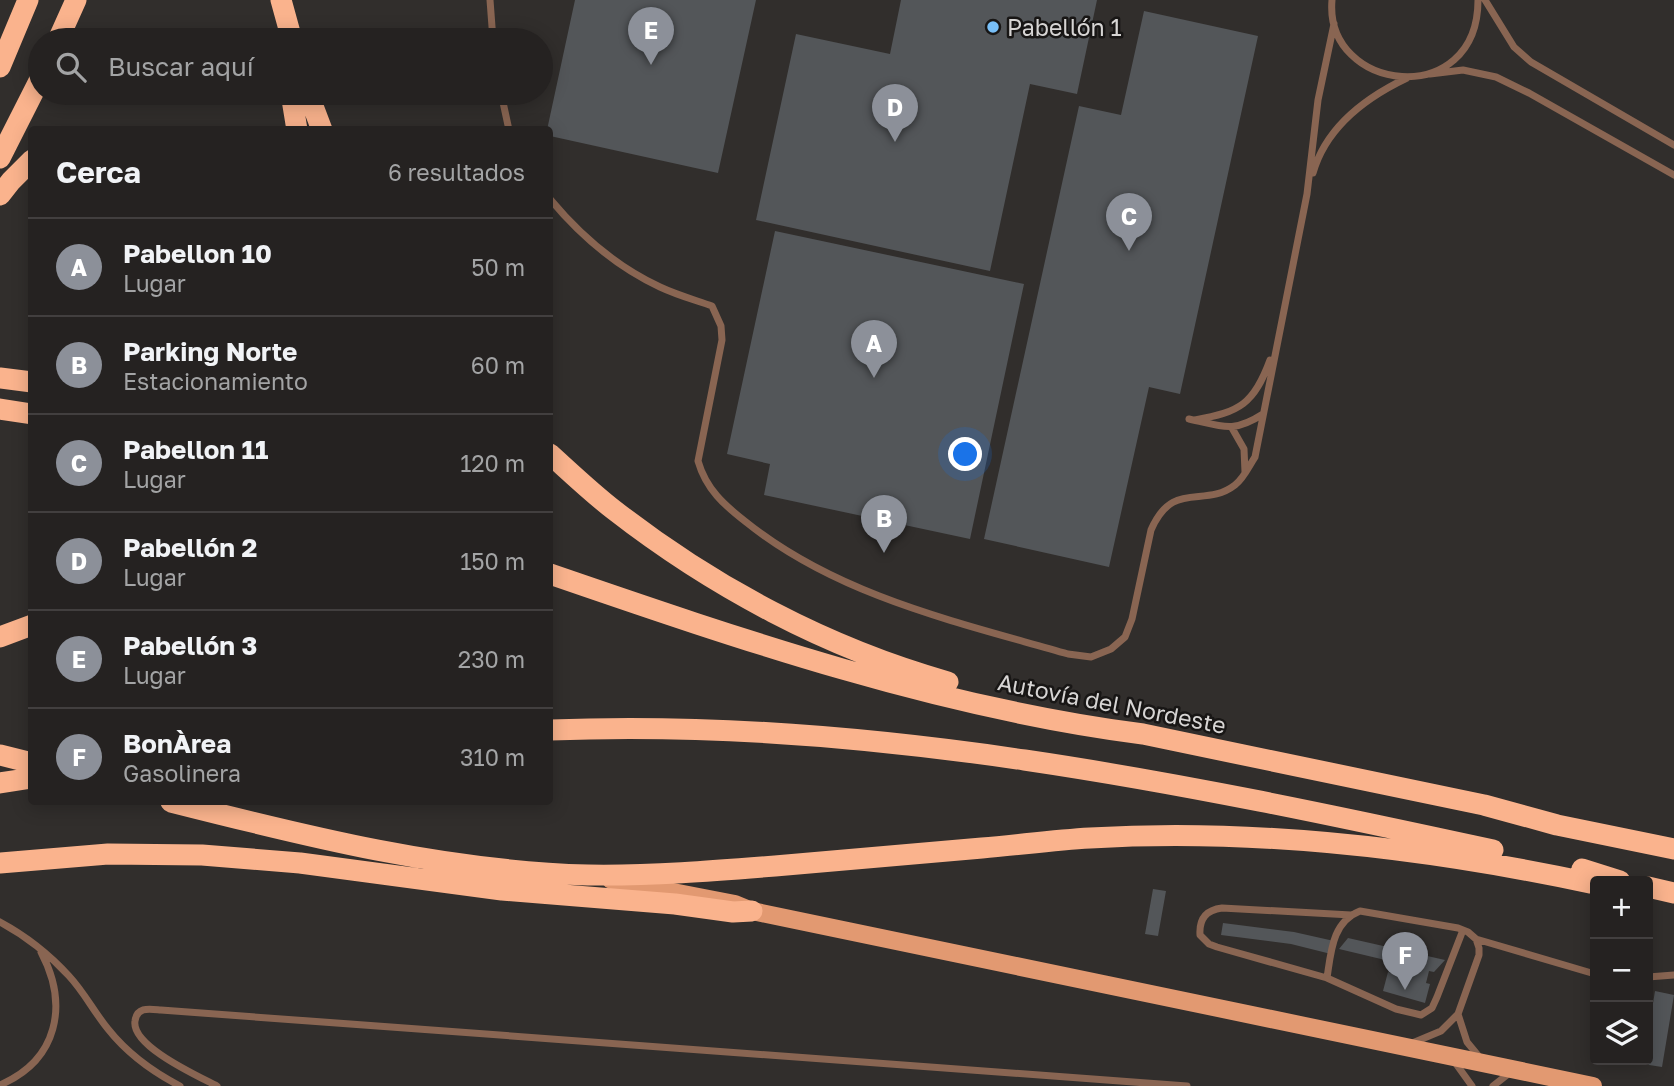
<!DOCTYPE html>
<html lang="es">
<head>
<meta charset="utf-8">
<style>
  body { margin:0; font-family:"Golos Text",sans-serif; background:#2d2a2a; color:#f1f3f6 }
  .controls { position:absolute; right:21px; bottom:21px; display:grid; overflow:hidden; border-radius:7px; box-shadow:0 4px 18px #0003 }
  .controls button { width:63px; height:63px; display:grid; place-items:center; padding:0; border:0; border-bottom:2px solid #423f3f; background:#252221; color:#f1f3f6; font:35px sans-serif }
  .you { position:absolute; left:966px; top:455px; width:24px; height:24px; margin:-18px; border:5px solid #fff; border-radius:50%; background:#1a73e8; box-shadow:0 0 0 10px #1a73e833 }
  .badge { display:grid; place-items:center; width:46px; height:46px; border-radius:50%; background:#8c9099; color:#fff; font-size:23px; font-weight:700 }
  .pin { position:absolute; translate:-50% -58px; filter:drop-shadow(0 2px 4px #0008) }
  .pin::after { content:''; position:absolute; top:37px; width:24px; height:21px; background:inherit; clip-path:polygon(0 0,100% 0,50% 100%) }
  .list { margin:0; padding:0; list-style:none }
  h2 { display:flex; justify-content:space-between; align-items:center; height:91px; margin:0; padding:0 28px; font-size:30px }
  h2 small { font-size:23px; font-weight:400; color:#a3a4a5 }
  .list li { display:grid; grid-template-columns:46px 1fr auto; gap:21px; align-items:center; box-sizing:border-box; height:98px; padding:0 28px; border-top:2px solid #423f3f }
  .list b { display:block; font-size:26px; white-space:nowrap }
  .list p { margin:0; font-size:23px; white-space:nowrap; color:#a3a4a5 }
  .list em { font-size:23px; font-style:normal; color:#a3a4a5 }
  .icon { flex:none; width:38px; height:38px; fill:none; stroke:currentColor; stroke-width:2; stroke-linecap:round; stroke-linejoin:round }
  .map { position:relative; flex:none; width:1674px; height:1086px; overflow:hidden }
  .search { position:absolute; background:#252221; box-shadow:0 4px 18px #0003; left:28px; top:28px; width:525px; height:77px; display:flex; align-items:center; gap:18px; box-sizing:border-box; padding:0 24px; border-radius:38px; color:#a3a4a5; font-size:26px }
  .panel { position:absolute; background:#252221; box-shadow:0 4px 18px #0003; left:28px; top:126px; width:525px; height:679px; border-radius:7px }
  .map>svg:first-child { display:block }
</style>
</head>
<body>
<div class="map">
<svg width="1674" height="1086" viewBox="0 0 1674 1086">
  <rect width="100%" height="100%" fill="#312e2c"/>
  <path fill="#535659" d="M575,0H756L718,173L550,136V130H547Z
    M901,0H1097L1077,94L1030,84L990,271L756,220L796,34L890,54Z
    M1144,11L1258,36L1180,394L1149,387L1109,567L984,539L1079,106L1121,115Z
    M775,231L1024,284L970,539L764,495L770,464L727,454Z
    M1153,889L1166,891L1158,936L1145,934Z
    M1223,923L1294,932L1334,941L1331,954L1291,944L1221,935Z
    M1348,938L1445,960L1434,972L1429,971L1426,983L1430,984L1425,1003L1383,991L1388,972L1399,975L1402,964L1339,949Z
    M1655,991L1674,995L1662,1067L1643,1064V1060H1648V1034Z"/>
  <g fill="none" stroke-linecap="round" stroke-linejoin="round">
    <path stroke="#896552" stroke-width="7" d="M490,0L493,40
      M1332,0C1324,93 1478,111 1478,0
      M1485,0L1514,47L1531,62L1674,145
      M1430,74L1463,70L1496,77L1529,93L1674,175
      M501,93L509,130
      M1313,173C1326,127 1367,97 1407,78
      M550,199C580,235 617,267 660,287C677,295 695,300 712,306L721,326L722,340L698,461C706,489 724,505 746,522C838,596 957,622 1068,654L1091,657L1111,649L1125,637L1132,619L1151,530C1173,479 1204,509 1235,485C1244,478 1249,466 1255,457L1307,194L1318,100L1334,24
      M1189,419C1222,426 1232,434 1263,414
      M1195,420C1240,412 1254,404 1270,360
      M1232,428L1244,449L1245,472
      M1351,915L1222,908C1206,910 1199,919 1200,935L1209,944L1217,947L1327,978L1396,1009L1421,1015L1432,1008L1437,997L1463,930
      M0,922C26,936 49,954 69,976C84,992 94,1012 108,1029C127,1053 153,1072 180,1086
      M1476,939L1595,974
      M1648,977L1674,975
      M1327,978C1331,952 1332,922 1360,911L1458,928L1468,932L1476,939L1479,948V955L1458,1014L1441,1031L1410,1044
      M1458,1014L1467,1042L1481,1059
      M1454,1061L1472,1086
      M0,1085C58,1060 69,1005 41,952
      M217,1086C198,1076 131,1046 135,1021C137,1006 150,1009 161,1010L1187,1086
      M1493,1086L1512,1071"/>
    <path stroke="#e29971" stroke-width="18" d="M611,880L735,904L752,911L1593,1086"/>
    <path stroke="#fab38d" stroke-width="21" d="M281,0L292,40
      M58,40L76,0
      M0,67L28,0
      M291,93L297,130
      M308,93L322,130
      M0,158L40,79
      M0,195L11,181L32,160
      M0,378L32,382
      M0,409L32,414
      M550,454C571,473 592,493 614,510C713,587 827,648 948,682
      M550,574C742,640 940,708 1143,734L1484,805L1557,825L1674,849
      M0,637L32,625
      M550,730C866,717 1185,783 1493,850
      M0,755L32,763
      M0,783L32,778
      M171,802C309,837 445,871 588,875C650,876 713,871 775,866C844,860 913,854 982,848C1018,845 1054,840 1090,838C1258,828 1425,848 1590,883L1595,882
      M0,863L108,854L202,855L300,863L502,890L675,904L733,912L752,911
      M1582,869L1620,881
      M1648,887L1674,893"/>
  </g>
  <circle fill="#78bff7" stroke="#181615" stroke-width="2.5" cx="993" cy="27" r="7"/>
  <g text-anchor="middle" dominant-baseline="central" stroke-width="5" stroke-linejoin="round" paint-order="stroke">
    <g font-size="23" fill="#d7d5d4" stroke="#181615" text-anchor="start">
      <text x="1007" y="27">Pabellón 1</text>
    </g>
    <g font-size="23" fill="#d7d5d4" stroke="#181615">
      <text transform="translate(1112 703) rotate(11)">Autovía del Nordeste</text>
    </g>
  </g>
</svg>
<div class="controls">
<button>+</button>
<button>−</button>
<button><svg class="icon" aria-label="layers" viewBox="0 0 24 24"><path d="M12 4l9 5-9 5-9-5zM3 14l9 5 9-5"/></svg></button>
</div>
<div class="you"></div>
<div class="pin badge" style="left:874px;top:378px">A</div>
<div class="pin badge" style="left:884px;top:553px">B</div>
<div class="pin badge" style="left:1129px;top:251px">C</div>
<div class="pin badge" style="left:895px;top:142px">D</div>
<div class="pin badge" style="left:651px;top:65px">E</div>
<div class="pin badge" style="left:1405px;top:990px">F</div>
<div class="search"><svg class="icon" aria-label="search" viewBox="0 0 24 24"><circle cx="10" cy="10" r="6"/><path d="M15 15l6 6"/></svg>Buscar aquí</div>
<section class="panel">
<h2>Cerca<small>6 resultados</small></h2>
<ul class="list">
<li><span class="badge">A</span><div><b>Pabellon 10</b><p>Lugar</p></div><em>50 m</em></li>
<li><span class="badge">B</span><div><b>Parking Norte</b><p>Estacionamiento</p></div><em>60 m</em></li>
<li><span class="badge">C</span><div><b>Pabellon 11</b><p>Lugar</p></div><em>120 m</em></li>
<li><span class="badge">D</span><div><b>Pabellón 2</b><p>Lugar</p></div><em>150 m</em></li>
<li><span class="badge">E</span><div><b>Pabellón 3</b><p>Lugar</p></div><em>230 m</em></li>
<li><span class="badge">F</span><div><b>BonÀrea</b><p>Gasolinera</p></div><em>310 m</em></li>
</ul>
</section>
</div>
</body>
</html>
